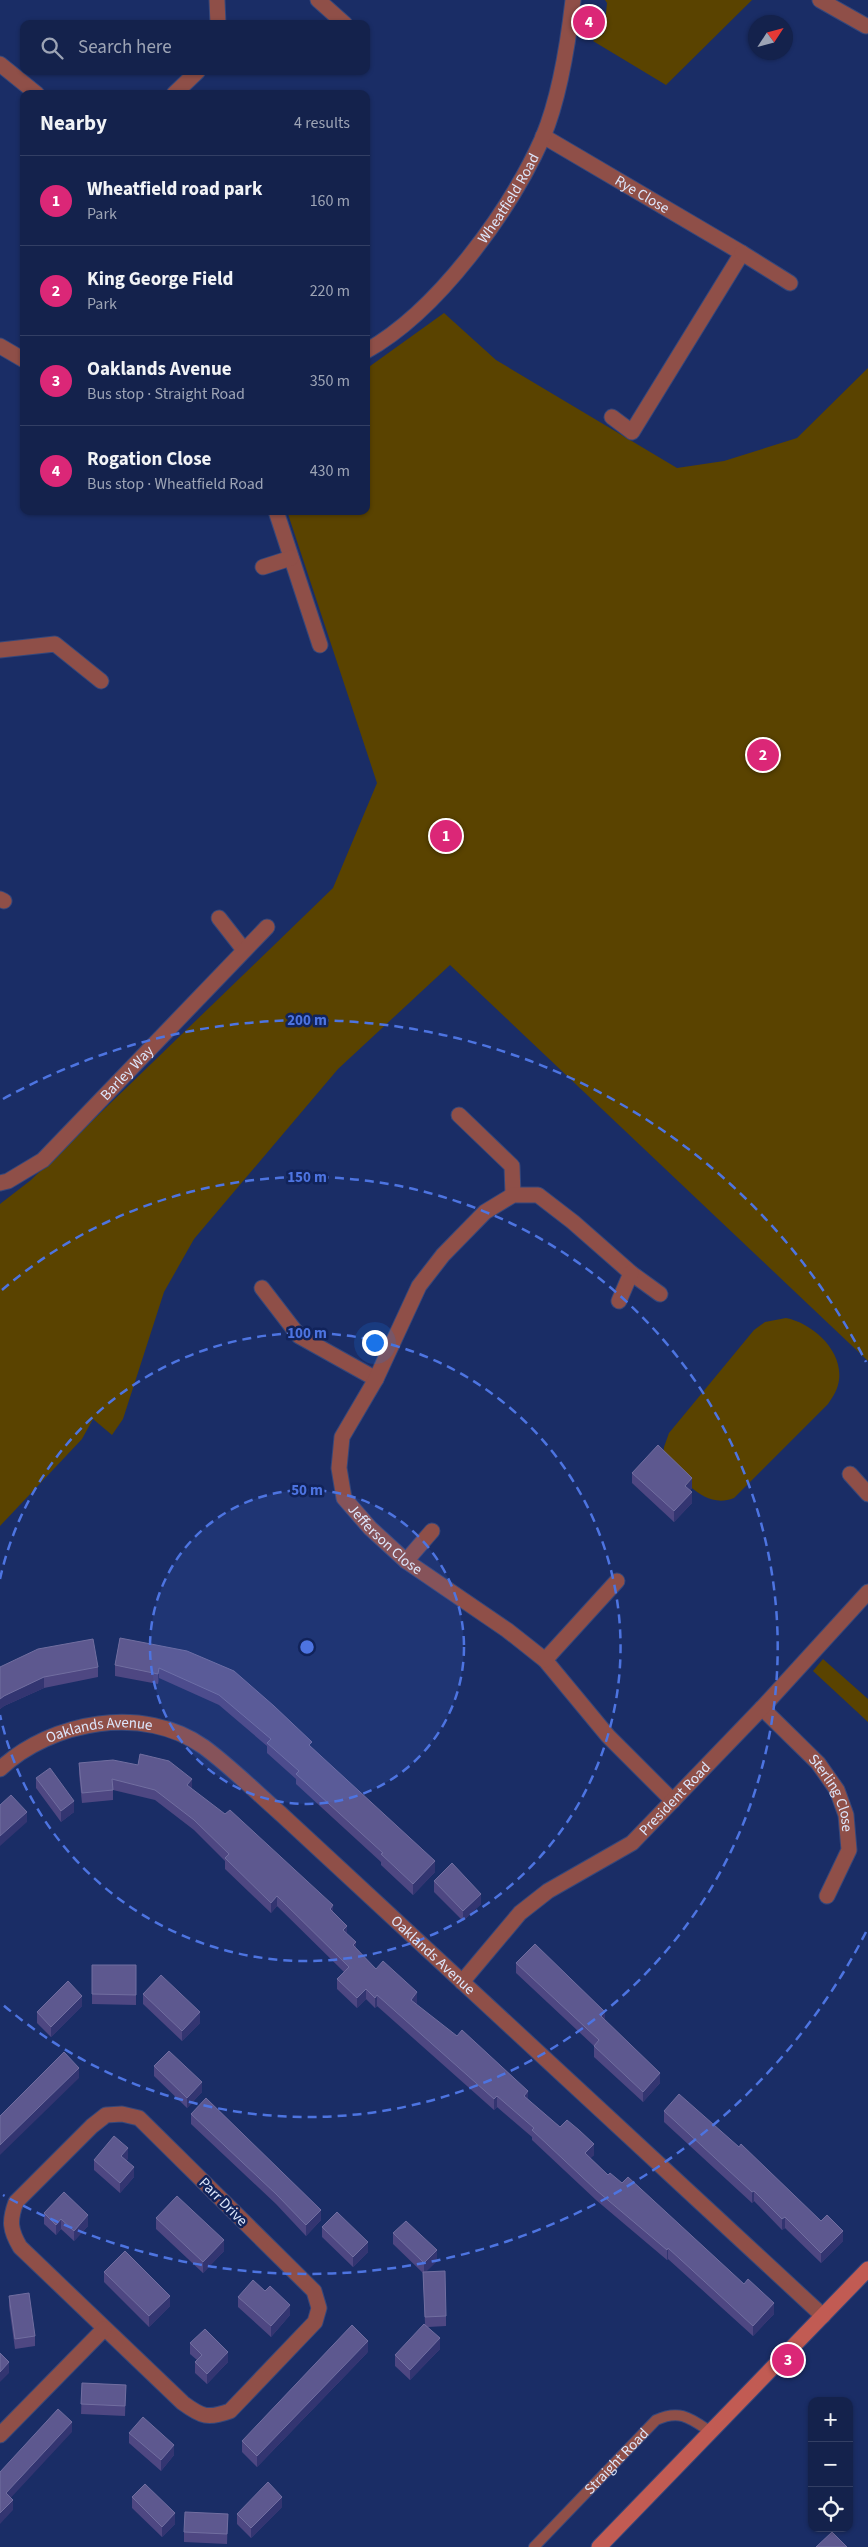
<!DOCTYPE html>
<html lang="en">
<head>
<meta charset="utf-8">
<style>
  body { margin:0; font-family:"Source Sans 3",sans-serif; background:#212f56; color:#f1f3f6 }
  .controls { position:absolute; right:15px; bottom:15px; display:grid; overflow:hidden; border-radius:10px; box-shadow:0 1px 4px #0004 }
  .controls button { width:45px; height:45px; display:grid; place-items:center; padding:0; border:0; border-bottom:1px solid #333f64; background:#14224c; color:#f1f3f6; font:25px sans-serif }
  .compass { position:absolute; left:748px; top:15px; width:45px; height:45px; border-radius:50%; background:#14224c; box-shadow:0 1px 4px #0004; rotate:54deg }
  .you { position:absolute; left:374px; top:1342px; width:18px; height:18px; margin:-12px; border:4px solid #fff; border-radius:50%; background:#1a73e8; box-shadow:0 0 0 8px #1a73e833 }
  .badge { display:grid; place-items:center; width:32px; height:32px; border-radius:50%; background:#db2777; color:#fff; font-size:16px; font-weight:700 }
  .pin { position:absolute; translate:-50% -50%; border:2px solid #fff; box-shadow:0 1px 5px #0006 }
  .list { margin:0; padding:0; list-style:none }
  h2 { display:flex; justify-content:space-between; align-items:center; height:65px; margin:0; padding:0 20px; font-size:21px }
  h2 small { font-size:16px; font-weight:400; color:#9da4b5 }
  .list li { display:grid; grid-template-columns:32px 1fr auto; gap:15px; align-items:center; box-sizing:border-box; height:90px; padding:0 20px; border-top:1px solid #333f64 }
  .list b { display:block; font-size:19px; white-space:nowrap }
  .list p { margin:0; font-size:16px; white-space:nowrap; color:#9da4b5 }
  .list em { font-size:16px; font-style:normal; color:#9da4b5 }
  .icon { flex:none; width:28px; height:28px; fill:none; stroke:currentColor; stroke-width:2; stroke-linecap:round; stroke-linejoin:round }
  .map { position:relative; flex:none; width:868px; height:2547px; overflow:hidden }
  .search { position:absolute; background:#14224c; box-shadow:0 1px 4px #0004; left:20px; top:20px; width:350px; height:55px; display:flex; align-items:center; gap:12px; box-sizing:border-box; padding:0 18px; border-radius:10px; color:#9da4b5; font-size:19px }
  .panel { position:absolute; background:#14224c; box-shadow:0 1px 4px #0004; left:20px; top:90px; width:350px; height:425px; border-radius:10px }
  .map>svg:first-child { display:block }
</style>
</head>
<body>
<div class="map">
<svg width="868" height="2547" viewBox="0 0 868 2547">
  <rect width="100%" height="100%" fill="#1a2d66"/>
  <path fill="#5a4300" d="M605,0H752L666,85L593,41L604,33L607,3Z
    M444,313L496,360L677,468L724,461L797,438L868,368V1361L450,965L338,1069L194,1239L164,1292L123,1419L112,1435L93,1419L82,1439L0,1526V1204L31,1180L333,888L377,783L287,511H366V369Z
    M786,1318C812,1323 843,1350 839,1380C838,1389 833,1397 828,1404L734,1498C704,1510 683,1478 663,1460L664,1447L669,1433L754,1330L765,1322Z
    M823,1659L868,1699V1722L813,1671Z"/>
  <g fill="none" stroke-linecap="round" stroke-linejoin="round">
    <g stroke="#35477b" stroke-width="12">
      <g id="lane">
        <path id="s1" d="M534,2547L656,2420C680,2409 690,2418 711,2432"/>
      </g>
    </g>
    <g stroke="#35477b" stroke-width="17">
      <g id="street">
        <path d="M217,0L218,24"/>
        <path d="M318,0L345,24"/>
        <path d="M820,0L866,26"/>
        <path d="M0,64L37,94"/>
        <path d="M174,94L198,71"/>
        <path id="s2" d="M543,136L742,253L632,432L612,417"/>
        <path d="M742,253L790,283"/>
        <path d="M0,346L24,360"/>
        <path id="s3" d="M366,351C438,311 510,211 543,137C560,96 568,44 573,0"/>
        <path d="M276,511L320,645"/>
        <path d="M263,567L291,558"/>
        <path d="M0,650L55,644L101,681"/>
        <path d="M0,899L4,901"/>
        <path d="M219,918L244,950"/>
        <path d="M459,1115L512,1166L513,1195"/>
        <path id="s4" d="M0,1183L8,1181L43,1160L267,927"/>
        <path d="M262,1288L299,1336L376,1379"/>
        <path id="s5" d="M660,1294L631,1273L573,1222L538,1195H513L485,1212L443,1255L419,1286L376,1379L342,1437L339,1468L344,1498L370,1528L406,1561L507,1630L545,1660L608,1736L673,1801"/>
        <path d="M619,1301L631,1273"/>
        <path d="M850,1474L868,1494"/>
        <path d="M406,1561L432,1531"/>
        <path d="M545,1660L617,1581"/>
        <path id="s6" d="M762,1708L818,1763L837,1790L846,1815L849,1850L827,1896"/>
        <path id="s7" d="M0,1769C51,1721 144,1704 204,1747C231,1767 256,1792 281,1814L823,2316"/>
        <path id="s8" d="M462,1982L520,1913L548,1891L632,1843L762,1708L868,1592"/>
        <path d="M122,2114L139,2118L314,2291L319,2308L315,2322L230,2411C208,2419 202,2417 183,2403L20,2247C10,2230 9,2221 16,2202L92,2126L106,2115Z"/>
        <path d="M0,2435L104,2329"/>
      </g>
    </g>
    <g stroke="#35477b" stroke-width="17">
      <path id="secondary" d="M599,2547L868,2269"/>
    </g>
    <use href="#lane" stroke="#8f4f48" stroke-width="10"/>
    <use href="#street" stroke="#8f4f48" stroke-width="15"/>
    <use href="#secondary" stroke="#c15b53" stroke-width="15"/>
  </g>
  <path fill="#4e4782" d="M632,1473L692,1488L690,1490L692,1503L674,1522L632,1483Z
    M120,1638L312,1748L435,1872L413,1895L381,1865V1862L296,1784V1779L267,1753V1746L219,1705L159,1678L158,1684L115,1676V1665Z
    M0,1667H98V1677L44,1688L4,1706L0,1709Z
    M79,1763L192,1789L333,1912L356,1949L376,1969L417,2003L416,2004L560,2127L594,2155L590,2158L608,2175L774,2314L753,2336L668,2259L667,2260L596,2200L532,2140V2137L497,2107L494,2110L377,2006L375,2008L366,1999L357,2008L337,1989V1979L344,1972L277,1906L271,1913L225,1869V1861L194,1830L155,1800L113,1790V1800L82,1803L79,1774Z
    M36,1778L74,1812L61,1822L36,1788Z
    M434,1881L481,1904L463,1921L434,1892Z
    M516,1963L660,2083L643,2102L594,2057V2046L516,1973Z
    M92,1965H136V2005L92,2004Z
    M143,1994L200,2023L182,2041L143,2004Z
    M82,2006L51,2037L37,2023V2012Z
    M154,2066L202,2092L187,2108L154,2076Z
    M664,2111L821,2221L843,2241L821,2263L785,2228L782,2230L754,2201L752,2203L664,2122Z
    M191,2114L321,2220L306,2236L276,2204L191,2124Z
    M128,2159L126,2160L134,2177L120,2193L94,2170V2160Z
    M44,2213L88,2226L74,2241L61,2229L56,2235L44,2224Z
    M156,2218L224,2251L203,2273L156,2229Z
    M322,2227L368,2252L353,2267L322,2237Z
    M393,2233L437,2261L426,2271L446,2316V2326L428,2327L440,2349L410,2380L395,2366V2355L425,2324L423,2273L393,2244Z
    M104,2272L170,2306L149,2327L104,2282Z
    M9,2296L35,2336V2346L15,2349L9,2306Z
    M238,2297L290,2315L271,2337L238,2307Z
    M190,2343L228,2362L207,2384L195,2373V2362L197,2360L190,2354Z
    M368,2352L257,2467L242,2452V2441Z
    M82,2383L126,2385L125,2416L81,2414Z
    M129,2433L174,2455L161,2471L129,2443Z
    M132,2497L175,2524L162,2537L132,2508Z
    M282,2507L251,2538L237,2524V2514Z
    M228,2514L227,2544L184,2542V2532Z"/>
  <path fill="#333571" d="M692,1478V1488L685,1496V1486Z
    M692,1492V1503L674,1522V1511Z
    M159,1668V1678L158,1684V1674Z
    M44,1677V1688L4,1706L0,1709V1699L4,1696Z
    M192,1779V1789L187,1785Z
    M74,1801V1812L61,1822V1811Z
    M27,1812V1822L0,1846V1836Z
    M435,1861V1872L413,1895V1884Z
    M481,1894V1904L463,1921V1911Z
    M277,1896V1906L271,1913V1903Z
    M333,1905V1915L330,1909Z
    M347,1926V1936L343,1930Z
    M356,1942V1952L353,1945Z
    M366,1989V1999L357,2008V1998Z
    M417,1992V2003L411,2010V2000Z
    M377,1995V2006L375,2008V1998Z
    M82,1996V2006L51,2037V2027Z
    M200,2012V2023L182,2041V2031Z
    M605,2012V2022L601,2016Z
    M79,2068V2078L0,2155V2145Z
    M660,2073V2083L643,2102V2092Z
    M202,2082V2092L187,2108V2098Z
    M528,2091V2101L524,2096Z
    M497,2096V2107L494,2110V2099Z
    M594,2144V2155L585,2164V2153Z
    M128,2148V2159L121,2166V2156Z
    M134,2167V2177L120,2193V2183Z
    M754,2191V2201L752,2203V2192Z
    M321,2210V2220L306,2236V2225Z
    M88,2215V2226L74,2241V2231Z
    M785,2217V2228L782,2230V2219Z
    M61,2219V2229L56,2235V2225Z
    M843,2231V2241L821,2263V2253Z
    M224,2240V2251L203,2273V2262Z
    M368,2242V2252L353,2267V2257Z
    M668,2248V2259L667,2260V2250Z
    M437,2250V2261L424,2274V2263Z
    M170,2296V2306L149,2327V2316Z
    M774,2303V2314L753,2336V2326Z
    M290,2305V2315L271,2337V2326Z
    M440,2338V2349L410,2380V2370Z
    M368,2341V2352L257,2467V2456Z
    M228,2352V2362L207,2384V2374Z
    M9,2362V2373L0,2382V2372Z
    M72,2422V2432L6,2503V2493Z
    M174,2445V2455L161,2471V2460Z
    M282,2497V2507L251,2538V2528Z
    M13,2500V2510L0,2524V2513Z
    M175,2513V2524L162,2537V2527Z"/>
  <path fill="#5d588f" stroke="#716ea0" d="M658,1445L692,1478L685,1486L692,1492L674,1511L632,1473Z
    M120,1638L187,1651L234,1671L274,1706L312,1742L309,1745L435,1861L413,1884L381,1854L383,1853L296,1774L299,1771L267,1743L271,1739L219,1695L159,1668L158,1674L115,1665Z
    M93,1639L98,1667L44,1677L4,1696L0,1699V1667L38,1649Z
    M140,1754L169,1761L192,1779L187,1785L225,1814L230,1810L333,1905L330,1909L347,1926L343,1930L356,1942L353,1945L376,1969L383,1961L417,1992L411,2000L457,2036L462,2030L528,2091L524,2096L560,2127L567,2120L579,2130L594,2144L585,2153L608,2175L610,2173L622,2183L628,2177L744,2284L748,2279L774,2303L753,2326L668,2248L667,2250L596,2190L532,2130L534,2128L497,2096L494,2099L377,1995L375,1998L366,1989L357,1998L337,1979L349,1967L277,1896L271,1903L225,1858L229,1854L194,1820L155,1790L112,1779L113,1790L82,1793L79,1763L113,1760L138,1765Z
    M50,1768L74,1801L61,1811L36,1778Z
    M11,1795L27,1812L0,1836V1805Z
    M452,1863L481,1894L463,1911L434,1881Z
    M535,1944L605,2012L601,2016L660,2073L643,2092L594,2046L599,2040L516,1963Z
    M92,1965H136V1995L92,1994Z
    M161,1975L200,2012L182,2031L143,1994Z
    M68,1981L82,1996L51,2027L37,2012Z
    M169,2051L202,2082L187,2098L154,2066Z
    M64,2052L79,2068L0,2145V2116Z
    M679,2094L739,2147L741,2144L821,2221L827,2215L843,2231L821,2253L785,2217L782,2219L754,2191L752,2192L664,2111Z
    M206,2098L321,2210L306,2225L276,2194L191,2114Z
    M114,2136L128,2148L121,2156L134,2167L120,2183L94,2160Z
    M64,2192L88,2215L74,2231L61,2219L56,2225L44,2213Z
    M177,2196L224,2240L203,2262L156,2218Z
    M337,2212L368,2242L353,2257L322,2227Z
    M406,2221L437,2250L424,2263L393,2233Z
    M125,2251L170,2296L149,2316L104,2272Z
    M445,2271L446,2316L425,2317L423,2272Z
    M253,2280L265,2291L270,2286L290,2305L271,2326L238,2297Z
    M29,2293L35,2336L15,2339L9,2296Z
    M424,2324L440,2338L410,2370L395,2355Z
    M352,2325L368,2341L257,2456L242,2441Z
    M205,2329L228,2352L207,2374L195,2362L202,2355L190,2343Z
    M0,2353L9,2362L0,2372Z
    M82,2383L126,2385L125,2406L81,2404Z
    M58,2409L72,2422L6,2493L13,2500L0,2513V2472Z
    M143,2417L174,2445L161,2460L129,2433Z
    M268,2482L282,2497L251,2528L237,2514Z
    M145,2484L175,2513L162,2527L132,2497Z
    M185,2512L228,2514L227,2534L184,2532Z
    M832,2532L847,2547H816Z"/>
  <circle cx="307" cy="1647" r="157" fill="#4d74e1" fill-opacity=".12"/>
  <g fill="none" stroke="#4d74e1" stroke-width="2.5" stroke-dasharray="9 6">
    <circle cx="307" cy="1647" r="157"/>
    <path d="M0 1579A314 314 0 1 1 0 1715"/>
    <path d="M2 1290A470 470 0 1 1 2 2004"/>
    <path d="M866 1932A627 627 0 0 1 3 2195M3 1099A627 627 0 0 1 866 1362"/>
  </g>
  <g text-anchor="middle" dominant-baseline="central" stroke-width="5" stroke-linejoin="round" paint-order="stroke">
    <g font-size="15" fill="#dde6fb" stroke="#11235a">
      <text stroke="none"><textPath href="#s2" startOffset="115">Rye Close</textPath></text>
      <text stroke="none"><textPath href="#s3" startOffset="211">Wheatfield Road</textPath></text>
      <text stroke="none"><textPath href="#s4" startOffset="170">Barley Way</textPath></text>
      <text stroke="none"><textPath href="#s5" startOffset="604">Jefferson Close</textPath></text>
      <text stroke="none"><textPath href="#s7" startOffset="110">Oaklands Avenue</textPath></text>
      <text stroke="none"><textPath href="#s6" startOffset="112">Sterling Close</textPath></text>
      <text stroke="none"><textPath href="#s8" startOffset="284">President Road</textPath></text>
      <text stroke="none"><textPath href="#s7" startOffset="530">Oaklands Avenue</textPath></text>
      <text transform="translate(223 2202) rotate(45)">Parr Drive</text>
      <text stroke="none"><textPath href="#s1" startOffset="119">Straight Road</textPath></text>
    </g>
  </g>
  <circle cx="307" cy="1647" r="8" fill="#4d74e1" stroke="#11235a" stroke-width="2.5"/>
  <g font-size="15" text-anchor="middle" font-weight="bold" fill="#4d74e1" stroke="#11235a" stroke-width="5" stroke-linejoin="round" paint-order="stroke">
    <text x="307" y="1025">200 m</text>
    <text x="307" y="1182">150 m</text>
    <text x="307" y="1338">100 m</text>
    <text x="307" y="1495">50 m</text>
  </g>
</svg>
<div class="controls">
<button>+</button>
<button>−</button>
<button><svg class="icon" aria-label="locate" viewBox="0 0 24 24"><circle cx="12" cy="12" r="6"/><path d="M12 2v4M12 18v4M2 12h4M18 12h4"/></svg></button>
</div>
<svg class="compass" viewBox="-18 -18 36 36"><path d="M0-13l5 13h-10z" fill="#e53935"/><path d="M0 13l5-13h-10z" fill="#9da4b5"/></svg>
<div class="you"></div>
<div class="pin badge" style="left:446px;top:836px">1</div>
<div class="pin badge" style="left:763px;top:755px">2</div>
<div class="pin badge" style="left:788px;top:2360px">3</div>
<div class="pin badge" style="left:589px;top:22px">4</div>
<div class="search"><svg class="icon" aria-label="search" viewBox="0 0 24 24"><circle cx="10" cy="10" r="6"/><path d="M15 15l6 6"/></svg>Search here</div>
<section class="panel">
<h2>Nearby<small>4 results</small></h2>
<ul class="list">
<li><span class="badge">1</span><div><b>Wheatfield road park</b><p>Park</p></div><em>160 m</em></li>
<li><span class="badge">2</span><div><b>King George Field</b><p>Park</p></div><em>220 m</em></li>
<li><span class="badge">3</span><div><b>Oaklands Avenue</b><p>Bus stop · Straight Road</p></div><em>350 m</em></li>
<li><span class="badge">4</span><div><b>Rogation Close</b><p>Bus stop · Wheatfield Road</p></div><em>430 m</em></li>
</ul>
</section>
</div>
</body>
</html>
